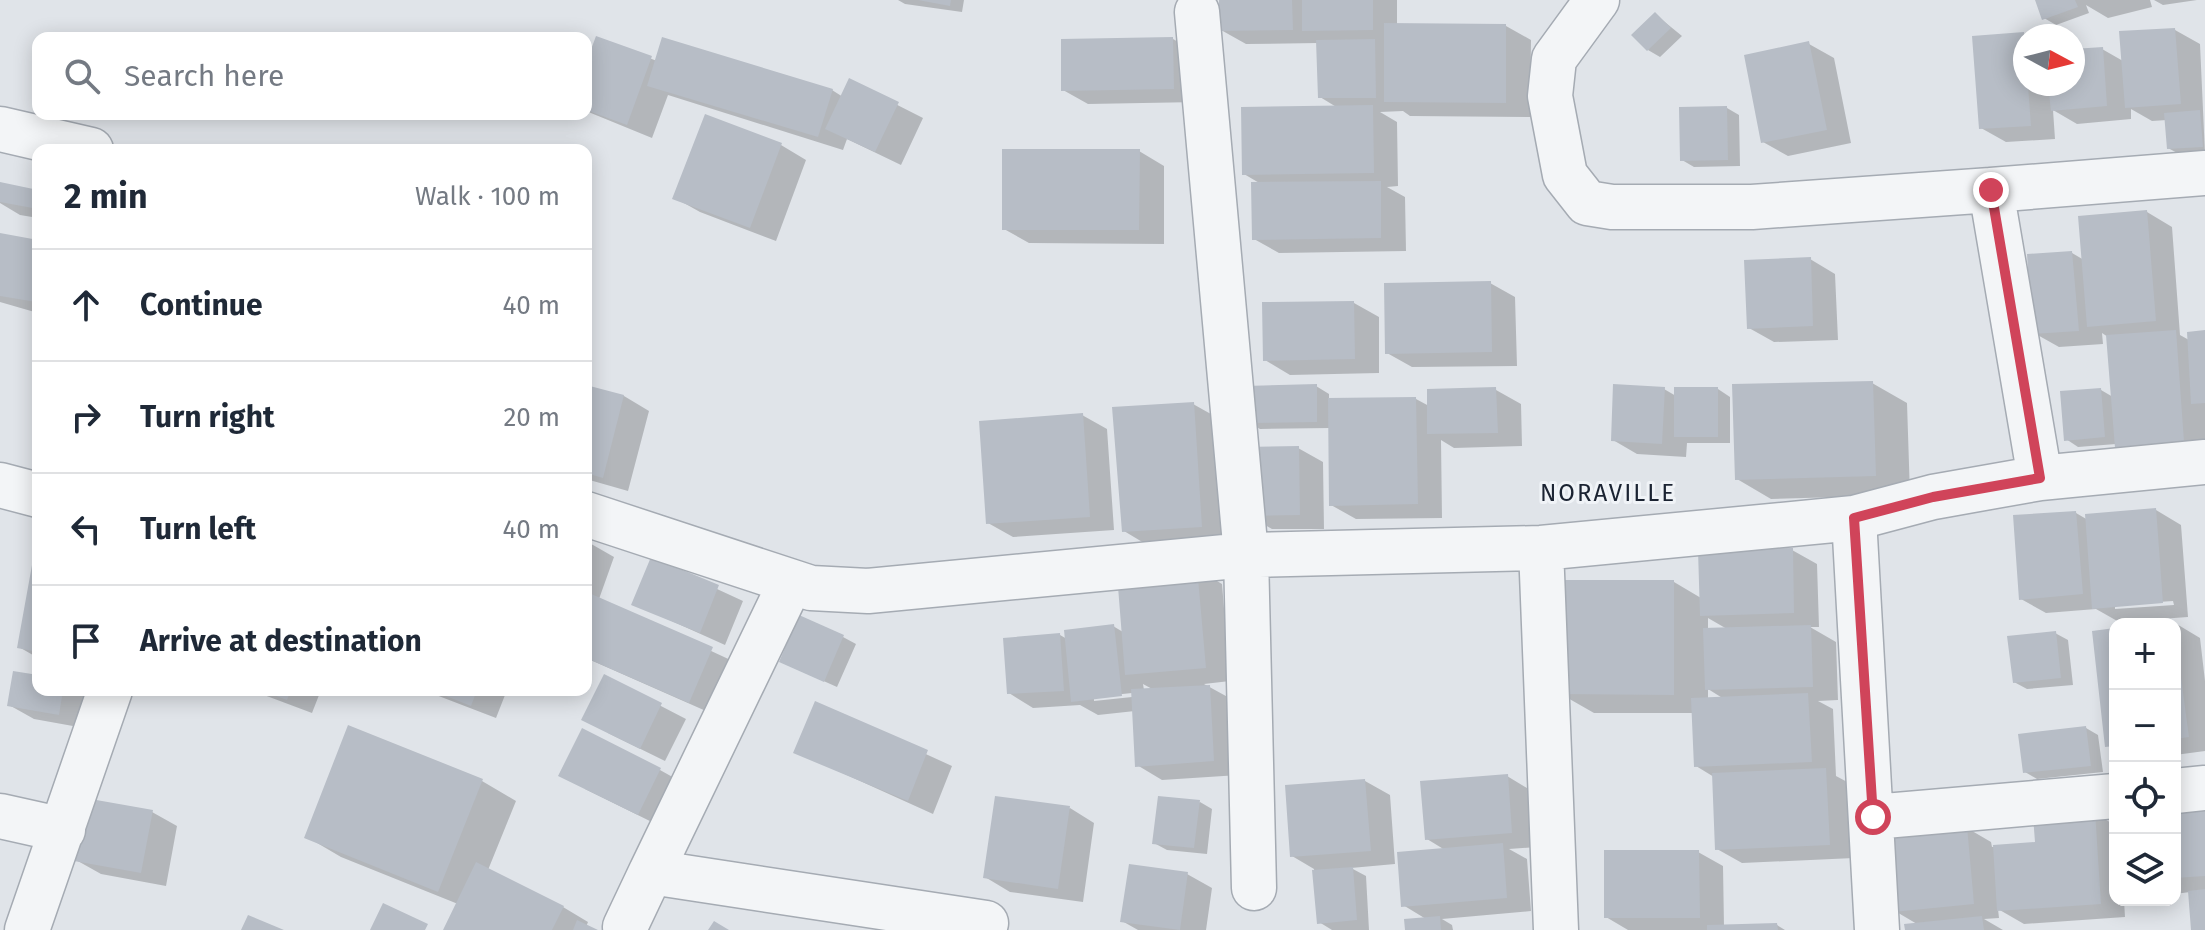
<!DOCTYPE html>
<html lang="en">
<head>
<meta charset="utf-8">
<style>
  body { margin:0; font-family:"Fira Sans",sans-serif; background:#f6f6f7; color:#1f2937 }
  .controls { position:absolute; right:24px; bottom:24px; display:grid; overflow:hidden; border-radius:16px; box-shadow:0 4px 20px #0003 }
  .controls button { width:72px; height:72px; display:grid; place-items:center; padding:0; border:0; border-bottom:2px solid #e0e1e3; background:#fff; color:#1f2937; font:40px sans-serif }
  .compass { position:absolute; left:2013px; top:24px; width:72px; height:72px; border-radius:50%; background:#fff; box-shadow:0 4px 20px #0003; rotate:97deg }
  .stop { position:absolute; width:24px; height:24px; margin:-18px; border:6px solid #d0445a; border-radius:50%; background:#fff }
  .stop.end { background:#d0445a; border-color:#fff; box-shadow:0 2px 8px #0008 }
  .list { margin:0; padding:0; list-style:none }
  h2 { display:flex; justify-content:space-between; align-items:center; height:104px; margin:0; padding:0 32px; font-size:34px }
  h2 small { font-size:26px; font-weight:400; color:#747a83 }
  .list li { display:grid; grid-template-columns:52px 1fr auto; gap:24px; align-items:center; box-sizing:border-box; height:112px; padding:0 32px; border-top:2px solid #e0e1e3 }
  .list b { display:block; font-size:30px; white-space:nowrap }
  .list em { font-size:26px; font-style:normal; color:#747a83 }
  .icon { flex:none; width:44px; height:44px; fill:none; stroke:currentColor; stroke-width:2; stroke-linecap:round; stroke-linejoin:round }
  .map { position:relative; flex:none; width:2205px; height:930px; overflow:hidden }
  .search { position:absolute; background:#fff; box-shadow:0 4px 20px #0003; left:32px; top:32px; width:560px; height:88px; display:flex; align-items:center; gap:20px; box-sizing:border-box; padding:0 28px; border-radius:16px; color:#747a83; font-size:30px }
  .panel { position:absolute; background:#fff; box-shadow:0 4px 20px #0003; left:32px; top:144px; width:560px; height:552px; border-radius:16px }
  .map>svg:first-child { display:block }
</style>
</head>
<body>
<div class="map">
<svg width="2205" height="930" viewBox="0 0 2205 930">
  <rect width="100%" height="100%" fill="#e0e4e9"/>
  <path fill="#0003" fill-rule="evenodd" d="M898,0H964L962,12L905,4Z
    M1221,0H1397V25L1506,26L1531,40L1530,117L1410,116L1403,111L1380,112L1397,122L1398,186L1387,187L1405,197L1406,251L1279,253L1254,239L1261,184L1244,174L1338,108L1320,97L1318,43L1246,44L1221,30Z
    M2037,0H2150L2152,7L2108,18L2086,5L2089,13L2056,25L2044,18Z
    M2154,0H2197L2163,5Z
    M1655,14L1682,36L1660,57L1648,50Z
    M2175,30L2200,44L2205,154L2181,155L2168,148L2167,120L2152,121L2131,109V119L2077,124L2053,110L2055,139L2006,142L1981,128L2023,34L2026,36L2025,84H2073V51L2102,49L2123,61Z
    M598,38L657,61L832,90L843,97L850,81L923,118L901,165L847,139L843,150L668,95L652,138L586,111V69Z
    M1173,39L1198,53L1199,102L1088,104L1063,90Z
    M1809,44L1834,58L1851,143L1788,156L1763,142Z
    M1727,108L1739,115L1740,166L1694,167L1682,160Z
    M781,145L806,160L776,241L700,212L675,198Z
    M1139,151L1164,166V244L1029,243L1004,229Z
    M0,185L38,192V218L20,215L0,203Z
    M2147,212L2172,227L2180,335L2189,340L2205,332V456L2141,461L2116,444L2078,447L2066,439L2101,390L2113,397L2108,337L2102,333L2103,344L2059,347L2034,333L2072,253L2084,260Z
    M0,235L38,242V313L0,302Z
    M1810,259L1835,274L1838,340L1774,342L1749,328Z
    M1490,283L1515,297L1517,366L1412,367L1387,353Z
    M1354,303L1379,317V373L1290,375L1265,360Z
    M1872,383L1907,403L1910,495L1771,499L1737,479Z
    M1316,386L1329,394V400L1416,399L1429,406L1496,390L1521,404L1522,446L1454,448L1441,440L1442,518L1356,519L1331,505L1330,428L1260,429L1248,422Z
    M586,387L624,396L649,411L628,491L586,479Z
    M1664,389L1676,396L1718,389L1730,397V443H1687L1686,457L1637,454L1613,440Z
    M1193,404L1218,418L1227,540L1149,546L1124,531Z
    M1082,415L1107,429L1114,530L1013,537L988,523Z
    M1298,448L1323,462L1324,529H1272L1247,515Z
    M2156,510L2181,525L2188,617L2119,622L2096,609L2046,613L2021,599L2076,513L2088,520ZM2173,601L2174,605L2115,609V605Z
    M586,541L614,557L599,599L737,663L715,715L586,658Z
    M38,545V658L19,647Z
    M1792,550L1817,564L1819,627H1810L1836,642L1838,700L1818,701L1833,709L1836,776L1851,784L1854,858L1742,863L1717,849L1714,777L1696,766L1694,713H1594L1559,693L1674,582L1701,598ZM1708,618L1727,629L1708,630ZM1708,689L1724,699L1708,700Z
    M652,559L743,601L725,645L634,604Z
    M1197,569L1222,584L1230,681L1204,684L1235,701L1239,775L1162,780L1137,765L1135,711L1098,715L1080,705L1033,708L1009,693L1060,635L1067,639L1113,626L1123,632ZM1143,684L1154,690H1144ZM1132,693V697L1094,701V697Z
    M2175,623L2200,638L2205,681V751L2175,755V624H2170Z
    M2055,633L2068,640L2073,685L2027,689L2014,682Z
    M843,637L856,644L837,687L781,662Z
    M38,677V690H79L89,696L84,728L34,719L9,705Z
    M605,677L686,719L665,761L608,733Z
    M251,690H321L312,713Z
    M423,690H507L496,718Z
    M816,704L952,766L933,814L796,752Z
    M2086,728L2098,735L2103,772L2037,779L2025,772Z
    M660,770L685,784L664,828L585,789Z
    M1507,776L1532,791L1536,847L1509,849L1527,859L1531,911L1442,919L1452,925L1453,930H1407L1426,919L1403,905L1445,850L1427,839Z
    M482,781L516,801L488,870L563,907L588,922L586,927L593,930H445L458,904L341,857L307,837Z
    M1365,781L1390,795L1395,864L1351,868L1366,876L1369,930H1332L1319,922L1314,869L1292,856Z
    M1200,802L1212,809L1207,854L1167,850L1154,843Z
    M2205,804V930H2193L2190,892L2175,894V806Z
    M1070,808L1094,823L1083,902L1010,892L985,877Z
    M152,812L177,826L166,886L101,874L76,860Z
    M2094,813L2115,825V900H2124L2125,917L2024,924L1998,909L1999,918L1984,919L2003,930H1907L1917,924L1895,911L1967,828L1991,842L1992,847L2037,844Z
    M1698,852L1723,866L1724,927L1777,925L1785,930H1617H1628L1606,917Z
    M1187,874L1212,888L1206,930H1138L1122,921Z"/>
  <path fill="#b7bdc6" d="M918,0H951L950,6Z
    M1219,0H1292L1293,30L1219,31Z
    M1302,0H1373V30L1302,31Z
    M2035,0H2075L2078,7L2042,20Z
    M1655,12L1671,28L1647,51L1631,35Z
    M1384,23L1506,24V103L1384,102Z
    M2175,28L2181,104L2125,108L2119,31Z
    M2024,32L2031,126L1979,129L1972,36Z
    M596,36L652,56L627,125L586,110V63Z
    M662,37L833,89L818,137L647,86Z
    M1173,37L1174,89L1061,91V39Z
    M1375,39L1376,98H1318L1316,40Z
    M1809,41L1827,130L1761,143L1744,55Z
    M2103,47L2107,106L2051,111L2048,84H2073V49Z
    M849,78L899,102L875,152L825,129Z
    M1373,105L1374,173L1242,175L1241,107Z
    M1727,106L1728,160L1680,161L1679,107Z
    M2200,110L2203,147L2167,149L2164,113Z
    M705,114L782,143L750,228L672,199Z
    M1002,149H1140L1139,230H1002Z
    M1381,181V238L1252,240L1251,182Z
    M0,182L38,190V209L0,202Z
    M2147,210L2156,321L2087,327L2078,216Z
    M0,233L38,240L36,302L0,296Z
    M2072,251L2079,331L2032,334L2027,254Z
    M1811,257L1813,326L1747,329L1744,260Z
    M1491,281L1492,352L1385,354L1384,283Z
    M1354,301L1355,359L1263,361L1262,302Z
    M2176,330L2184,442L2115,448L2106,335Z
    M2205,330V403L2191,404L2187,332Z
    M1873,381L1876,476L1735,480L1732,384Z
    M1317,384V422L1246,423L1245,386Z
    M1613,384L1665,387L1662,444L1611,441Z
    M586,385L624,395L603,478L586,473Z
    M1496,387L1498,433L1427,434V389Z
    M1674,387H1718V437H1674Z
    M2101,388L2105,437L2064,441L2060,391Z
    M1416,397L1418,504L1329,506L1328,398Z
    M1194,402L1202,527L1122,532L1112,407Z
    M1083,413L1090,517L986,524L979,421Z
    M1299,446L1300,515L1245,516L1244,447Z
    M2156,508L2163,603L2092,609L2085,514Z
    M2076,511L2083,594L2019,600L2013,515Z
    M36,543H38V652L17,648Z
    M1793,548L1794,613L1700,616L1698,550Z
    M651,557L719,585L700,633L631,605Z
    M1197,567L1206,668L1125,675L1117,574Z
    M1558,580H1674V695L1557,694Z
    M589,593L713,647L689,703L586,658Z
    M799,615L844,635L824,682L779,662Z
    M1114,624L1122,696L1071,702L1064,630Z
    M1811,625L1813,687L1705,690L1703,628Z
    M2115,628V746L2105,747L2092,631Z
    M2056,631L2061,678L2013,683L2007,636Z
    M1060,633L1064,691L1007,694L1003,638Z
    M2175,633L2189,737L2175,739Z
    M13,671L38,675V690H63L59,715L7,706Z
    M604,674L662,703L640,749L581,720Z
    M1210,685L1214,761L1135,767L1131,689Z
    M260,690H291L287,700Z
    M431,690H477L471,706Z
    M1808,693L1812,762L1694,767L1691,698Z
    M815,701L928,750L908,801L793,753Z
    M348,725L483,779L438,892L304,838Z
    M2086,726L2091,766L2023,773L2018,734Z
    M582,728L661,768L638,815L558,776Z
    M1826,768L1830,845L1715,850L1712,773Z
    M1508,774L1512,833L1425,840L1420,781Z
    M1365,779L1371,851L1290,857L1285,785Z
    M995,796L1070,806L1058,889L983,878Z
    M1158,796L1200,800L1194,848L1152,844Z
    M85,798L153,810L141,873L74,861Z
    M2205,802V876L2175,878V804Z
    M2095,811L2101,904L1997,911L1993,845L2035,842L2033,816Z
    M1967,826L1974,904L1893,912L1885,834Z
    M1503,843L1507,898L1401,907L1397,852Z
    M1604,850H1699L1700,918H1604Z
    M476,862L564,906L552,930H443Z
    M1129,864L1188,872L1180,930L1120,922Z
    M1353,867L1357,920L1317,924L1312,870Z
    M2205,889V930H2191L2188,891Z
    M383,903L428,924L425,930H370Z
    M248,915L284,930H241Z
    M1440,916L1441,930H1405L1404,919Z
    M1982,916L1984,930H1905L1904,924Z
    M577,920L598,930H573Z
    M714,921L729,930H708Z
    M1777,923L1778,930H1707V925Z"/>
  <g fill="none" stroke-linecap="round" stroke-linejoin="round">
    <g stroke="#a5abb3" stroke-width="47">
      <path id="minor" d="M1597,0L1554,59L1550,96L1565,175L1587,203L1612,207H1752L1991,190
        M1197,12L1246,555L1254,888
        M0,129L91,150
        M2040,478L1991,190L2205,173
        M0,485L38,495
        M586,514L811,588L868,591L1246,555L1541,548L1854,518L1933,497L2040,478L2205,462
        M1854,518L1877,930
        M1541,548L1556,930
        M791,582L651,872L986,923
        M2175,791L2205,788
        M0,816L63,830
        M1873,817L2115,796
        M625,927L651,872
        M27,930L110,690"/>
    </g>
    <use href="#minor" stroke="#f3f5f7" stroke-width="44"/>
  </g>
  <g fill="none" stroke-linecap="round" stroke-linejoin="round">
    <path stroke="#d0445a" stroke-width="10" d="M1873,817L1854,518L1933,497L2040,478L1991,190"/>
  </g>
  <g text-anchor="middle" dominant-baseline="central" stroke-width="6" stroke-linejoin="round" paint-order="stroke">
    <g font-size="24" letter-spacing="2" fill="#1b2332" stroke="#f0f3f7">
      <text x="1608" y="493">NORAVILLE</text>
    </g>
  </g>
</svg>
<div class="controls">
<button>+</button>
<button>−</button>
<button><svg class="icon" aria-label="locate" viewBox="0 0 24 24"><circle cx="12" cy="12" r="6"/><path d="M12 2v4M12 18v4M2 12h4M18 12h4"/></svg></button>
<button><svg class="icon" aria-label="layers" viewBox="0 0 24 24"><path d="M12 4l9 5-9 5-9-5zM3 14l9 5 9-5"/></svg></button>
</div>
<svg class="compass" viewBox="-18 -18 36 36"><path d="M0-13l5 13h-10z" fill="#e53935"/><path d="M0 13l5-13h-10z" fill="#747a83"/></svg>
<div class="stop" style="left:1873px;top:817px"></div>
<div class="stop end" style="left:1991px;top:190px"></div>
<div class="search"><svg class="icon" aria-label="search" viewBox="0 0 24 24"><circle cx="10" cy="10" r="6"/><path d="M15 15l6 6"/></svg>Search here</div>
<section class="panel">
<h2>2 min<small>Walk · 100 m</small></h2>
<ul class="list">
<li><svg class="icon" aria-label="ahead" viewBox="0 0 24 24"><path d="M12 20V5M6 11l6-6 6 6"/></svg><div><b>Continue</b></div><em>40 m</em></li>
<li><svg class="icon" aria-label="right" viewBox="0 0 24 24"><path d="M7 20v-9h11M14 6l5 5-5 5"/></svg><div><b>Turn right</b></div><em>20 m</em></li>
<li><svg class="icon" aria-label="left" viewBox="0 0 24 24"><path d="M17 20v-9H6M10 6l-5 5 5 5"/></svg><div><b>Turn left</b></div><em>40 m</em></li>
<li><svg class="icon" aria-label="arrive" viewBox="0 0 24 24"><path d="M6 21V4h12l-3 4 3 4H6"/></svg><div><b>Arrive at destination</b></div></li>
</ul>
</section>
</div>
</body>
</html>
